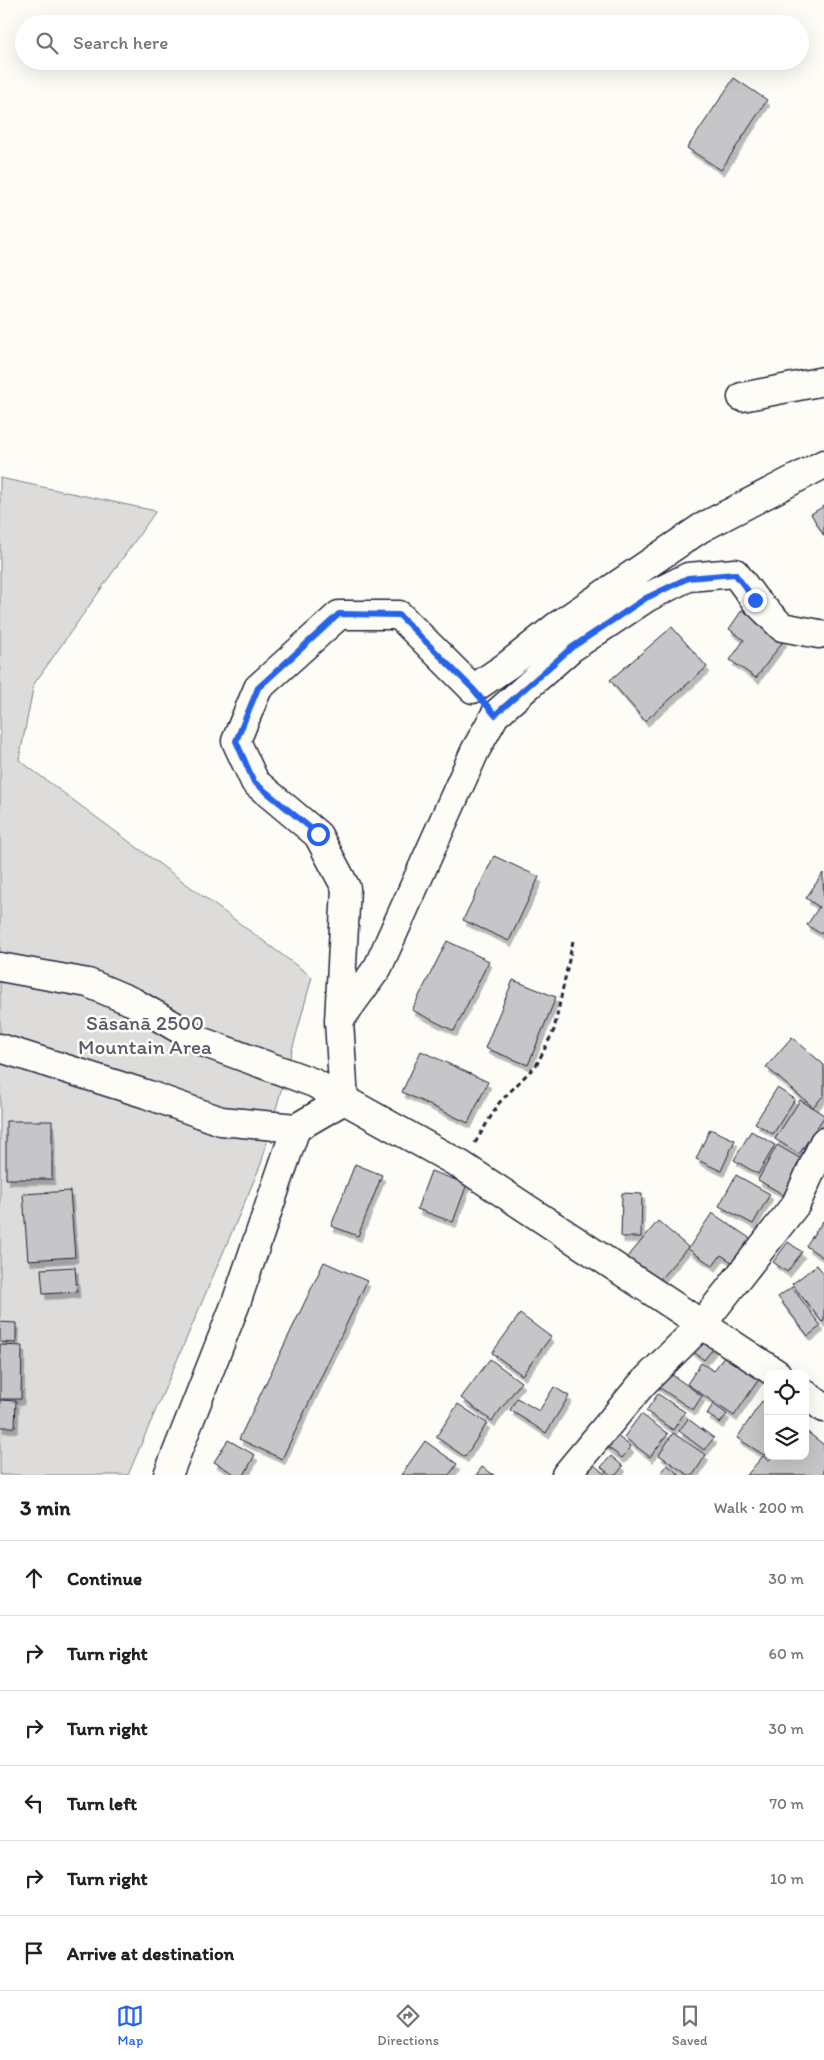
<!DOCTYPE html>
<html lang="en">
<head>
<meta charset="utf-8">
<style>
  body { margin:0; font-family:Itim,sans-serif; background:#f6f6f6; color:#202124 }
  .controls { position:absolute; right:15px; bottom:15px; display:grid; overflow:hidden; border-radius:10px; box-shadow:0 5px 20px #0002 }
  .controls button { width:45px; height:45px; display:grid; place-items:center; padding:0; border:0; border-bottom:1px solid #e0e0e0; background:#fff; color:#202124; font:25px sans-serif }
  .stop { position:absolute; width:15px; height:15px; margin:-11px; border:4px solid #2563eb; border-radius:50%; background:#fff }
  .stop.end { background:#2563eb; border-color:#fff; box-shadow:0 1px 5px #0008 }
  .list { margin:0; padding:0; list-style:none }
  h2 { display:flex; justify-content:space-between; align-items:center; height:65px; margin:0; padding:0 20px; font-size:21px }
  h2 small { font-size:16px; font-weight:400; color:#757577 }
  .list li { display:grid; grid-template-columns:32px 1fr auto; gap:15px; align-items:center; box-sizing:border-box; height:75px; padding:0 20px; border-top:1px solid #e0e0e0 }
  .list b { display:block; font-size:19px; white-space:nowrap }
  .list em { font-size:16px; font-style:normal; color:#757577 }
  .icon { flex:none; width:28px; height:28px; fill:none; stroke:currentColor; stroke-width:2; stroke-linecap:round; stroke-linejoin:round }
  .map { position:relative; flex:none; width:824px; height:1475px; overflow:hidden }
  .search { position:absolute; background:#fff; box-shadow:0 5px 20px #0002; left:15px; right:15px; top:15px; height:55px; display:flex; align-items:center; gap:12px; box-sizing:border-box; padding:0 18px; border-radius:28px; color:#757577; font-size:19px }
  .sheet { height:515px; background:#fff }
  nav { display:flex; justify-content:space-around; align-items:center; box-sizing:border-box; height:70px; border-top:1px solid #e0e0e0; background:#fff; font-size:14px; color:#757577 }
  nav a { display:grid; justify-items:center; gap:2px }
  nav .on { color:#2563eb }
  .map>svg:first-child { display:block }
</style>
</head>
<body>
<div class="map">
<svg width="824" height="1475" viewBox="0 0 824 1475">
  <defs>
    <filter id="shadow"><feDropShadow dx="3" dy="5.5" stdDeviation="0" flood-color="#0004"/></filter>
  </defs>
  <rect width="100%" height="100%" fill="#fdfcf7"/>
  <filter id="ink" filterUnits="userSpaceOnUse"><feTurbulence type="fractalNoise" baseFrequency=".02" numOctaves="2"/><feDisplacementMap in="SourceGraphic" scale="10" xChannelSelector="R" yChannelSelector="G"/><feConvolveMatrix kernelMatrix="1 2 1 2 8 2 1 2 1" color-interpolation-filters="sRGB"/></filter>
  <g filter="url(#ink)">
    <path fill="#dddcdb" stroke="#807f8b" d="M0,478L156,511L34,684L19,760L312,977L261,1164L128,1475H0Z"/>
    <path fill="#c6c6c8" stroke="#22223b" filter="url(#shadow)" d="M734,78L767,100L721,170L687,148Z
      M824,506V536L811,514Z
      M742,610L784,640L756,678L730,660L744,640L729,629Z
      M672,627L707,667L645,721L610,680Z
      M494,856L539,877L509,941L463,920Z
      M823,873L824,929L821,934L807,925L819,907L806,898Z
      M447,941L489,961L454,1031L412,1010Z
      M513,980L556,997L528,1065L485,1048Z
      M792,1037L824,1065V1095L813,1107L766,1067Z
      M421,1051L488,1082L468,1123L402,1092Z
      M777,1088L795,1099L773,1134L755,1123Z
      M800,1100L824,1115V1117L799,1154L775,1139Z
      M6,1121H52V1179H6Z
      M710,1129L735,1140L721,1171L696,1159Z
      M751,1131L775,1145L758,1174L734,1160Z
      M777,1145L803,1160L784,1195L758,1180Z
      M355,1164L382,1175L358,1236L331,1226Z
      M431,1171L467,1184L453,1222L417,1209Z
      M736,1175L770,1194L753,1224L719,1206Z
      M70,1191L75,1257L28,1260L23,1194Z
      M622,1193L642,1194L641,1237H621Z
      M712,1213L751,1239L735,1264L721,1255L713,1266L688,1249Z
      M658,1221L688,1247L656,1284L626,1259Z
      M823,1221H824V1258L806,1246Z
      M788,1242L802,1252L787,1272L773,1262Z
      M324,1262L367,1281L282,1459L239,1439Z
      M817,1265L824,1274V1321L822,1322L792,1284Z
      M75,1267L77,1292L43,1294L41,1269Z
      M792,1287L821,1326L808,1336L778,1297Z
      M520,1314L551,1337L522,1375L492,1353Z
      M0,1322L16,1323V1343L0,1342Z
      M701,1334L716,1345L704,1360L690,1349Z
      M0,1345L22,1346L21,1399H0Z
      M726,1353L761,1376L734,1416L687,1384L701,1363L714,1371Z
      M490,1359L521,1382L492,1421L461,1398Z
      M664,1369L702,1396L693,1410L654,1384Z
      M554,1387L569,1396L546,1433L510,1410L517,1398L539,1411Z
      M658,1394L685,1412L673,1430L646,1411Z
      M0,1400L16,1401L15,1427H0Z
      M762,1401L768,1405V1449L764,1455L737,1438Z
      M458,1404L487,1423L465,1457L436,1437Z
      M713,1404L727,1414L720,1423L707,1414Z
      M641,1414L668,1434L650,1457L624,1437Z
      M688,1419L714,1438L704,1450L679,1431Z
      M610,1430L631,1447L622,1458L601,1442Z
      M805,1430L824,1445V1475H747L763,1456L769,1460L773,1456H805Z
      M673,1433L706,1455L693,1475H688L659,1455Z
      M228,1440L255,1455L244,1475H236L214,1462Z
      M425,1441L457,1464L449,1475H401Z
      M611,1456L623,1466L616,1475H611L601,1467Z
      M594,1465L606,1475H586Z
      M667,1465L680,1475H660Z
      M482,1467L494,1475H476Z"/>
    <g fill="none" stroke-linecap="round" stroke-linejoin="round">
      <g stroke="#22223b" stroke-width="31">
        <path id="minor" d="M742,397L824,381
          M0,967L88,983L133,1002L200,1041L314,1083L461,1165L777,1374
          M339,1021L378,967L475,751L495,715L571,648L646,598L688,577L735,573L755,600L782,627L819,634
          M0,1048L146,1094L221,1121L296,1128L344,1100L339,1021L346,888L318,835L255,782L236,741L258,688L339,615H399L473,689L508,665L557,626L701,528L824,464
          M805,1394L824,1408
          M168,1475L236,1303L296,1128
          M566,1475L642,1384L702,1324L796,1204L824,1142"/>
      </g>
      <path stroke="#22223b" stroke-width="3" stroke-dasharray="5 4" stroke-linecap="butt" d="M475,1143L499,1103L537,1064L554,1030L573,941"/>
      <use href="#minor" stroke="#fdfcf7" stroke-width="28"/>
    </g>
  </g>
  <g fill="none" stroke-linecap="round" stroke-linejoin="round" filter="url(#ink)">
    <path stroke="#2563eb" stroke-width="6" d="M318,834L254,782L236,741L258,688L339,614L399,615L473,689L495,715L571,648L646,598L688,578L735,574L755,600"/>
  </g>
  <g text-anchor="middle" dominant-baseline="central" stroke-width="5" stroke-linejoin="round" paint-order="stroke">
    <g font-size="21" fill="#5a5a6b" stroke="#fdfcf7">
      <text x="145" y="1022">Sāsanā 2500<tspan x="145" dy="24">Mountain Area</tspan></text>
    </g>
  </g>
</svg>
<div class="controls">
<button><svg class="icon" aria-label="locate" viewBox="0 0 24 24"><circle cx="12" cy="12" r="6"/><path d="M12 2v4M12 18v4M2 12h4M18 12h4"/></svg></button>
<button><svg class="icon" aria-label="layers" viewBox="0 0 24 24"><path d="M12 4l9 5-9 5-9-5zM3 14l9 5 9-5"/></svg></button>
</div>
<div class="stop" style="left:318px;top:834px"></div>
<div class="stop end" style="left:755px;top:600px"></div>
<div class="search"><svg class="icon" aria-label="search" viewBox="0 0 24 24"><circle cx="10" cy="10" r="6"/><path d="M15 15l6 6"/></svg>Search here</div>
</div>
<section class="sheet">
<h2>3 min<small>Walk · 200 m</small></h2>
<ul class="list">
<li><svg class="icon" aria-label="ahead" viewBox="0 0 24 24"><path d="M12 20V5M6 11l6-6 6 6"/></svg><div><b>Continue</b></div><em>30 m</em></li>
<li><svg class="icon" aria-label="right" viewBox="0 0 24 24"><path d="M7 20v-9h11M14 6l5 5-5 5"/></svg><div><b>Turn right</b></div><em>60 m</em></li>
<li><svg class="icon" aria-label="right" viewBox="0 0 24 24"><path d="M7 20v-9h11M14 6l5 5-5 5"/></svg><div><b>Turn right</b></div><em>30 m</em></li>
<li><svg class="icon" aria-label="left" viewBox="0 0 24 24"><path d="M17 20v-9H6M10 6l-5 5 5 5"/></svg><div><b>Turn left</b></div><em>70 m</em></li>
<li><svg class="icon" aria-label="right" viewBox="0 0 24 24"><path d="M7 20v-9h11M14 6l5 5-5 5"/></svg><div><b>Turn right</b></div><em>10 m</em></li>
<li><svg class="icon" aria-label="arrive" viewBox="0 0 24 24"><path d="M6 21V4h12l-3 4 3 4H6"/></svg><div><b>Arrive at destination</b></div></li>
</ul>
</section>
<nav>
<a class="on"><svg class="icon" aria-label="map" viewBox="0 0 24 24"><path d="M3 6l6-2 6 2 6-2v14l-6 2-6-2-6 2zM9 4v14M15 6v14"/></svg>Map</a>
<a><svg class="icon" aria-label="directions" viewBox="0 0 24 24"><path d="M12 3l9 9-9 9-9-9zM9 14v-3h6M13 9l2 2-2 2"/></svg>Directions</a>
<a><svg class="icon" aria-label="saved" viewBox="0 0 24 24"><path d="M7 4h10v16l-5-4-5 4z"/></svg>Saved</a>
</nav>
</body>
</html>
